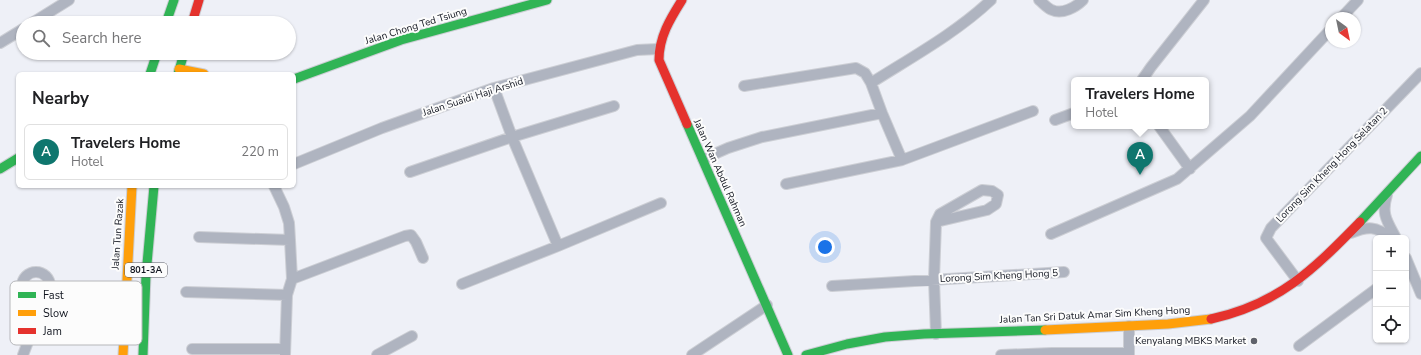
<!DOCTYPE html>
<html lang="en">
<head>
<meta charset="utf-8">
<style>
  body { margin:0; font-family:"Nunito Sans",sans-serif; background:#f2f2f2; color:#202124 }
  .controls { position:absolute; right:12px; bottom:12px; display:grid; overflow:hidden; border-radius:6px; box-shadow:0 1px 3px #0004 }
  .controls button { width:36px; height:36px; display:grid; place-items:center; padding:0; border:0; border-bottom:1px solid #e0e0e0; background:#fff; color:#202124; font:20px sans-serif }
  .compass { position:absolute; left:1325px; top:12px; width:36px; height:36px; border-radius:50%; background:#fff; box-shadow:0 1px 3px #0004; rotate:147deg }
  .you { position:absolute; left:825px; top:247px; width:14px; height:14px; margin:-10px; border:3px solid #fff; border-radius:50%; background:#1a73e8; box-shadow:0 0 0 6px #1a73e833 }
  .badge { display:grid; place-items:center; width:26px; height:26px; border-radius:50%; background:#0f766e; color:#fff; font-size:13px; font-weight:700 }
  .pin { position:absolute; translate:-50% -33px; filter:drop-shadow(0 1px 2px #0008) }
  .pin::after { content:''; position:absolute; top:21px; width:14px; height:12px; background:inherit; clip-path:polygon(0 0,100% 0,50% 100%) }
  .popup { position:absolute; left:1071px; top:77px; width:138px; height:52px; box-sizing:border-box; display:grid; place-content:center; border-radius:6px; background:#fff; filter:drop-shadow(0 1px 3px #0005); font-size:13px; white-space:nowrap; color:#757577 }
  .popup b { font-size:15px; color:#202124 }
  .popup::after { content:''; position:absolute; left:50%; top:100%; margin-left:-8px; border:8px solid transparent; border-top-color:#fff }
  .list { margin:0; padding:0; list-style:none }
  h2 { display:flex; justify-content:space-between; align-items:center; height:52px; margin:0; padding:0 16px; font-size:17px }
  h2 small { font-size:13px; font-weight:400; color:#757577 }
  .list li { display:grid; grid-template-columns:26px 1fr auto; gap:12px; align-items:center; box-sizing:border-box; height:56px; margin:0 8px 8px; padding:0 8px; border:1px solid #e0e0e0; border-radius:6px }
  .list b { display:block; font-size:15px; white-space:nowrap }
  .list p { margin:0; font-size:13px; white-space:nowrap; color:#757577 }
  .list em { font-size:13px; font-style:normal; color:#757577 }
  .icon { flex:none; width:22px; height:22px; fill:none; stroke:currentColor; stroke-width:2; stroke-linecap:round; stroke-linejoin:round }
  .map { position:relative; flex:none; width:1421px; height:355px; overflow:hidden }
  .search { position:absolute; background:#fff; box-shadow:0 1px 3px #0004; left:16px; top:16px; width:280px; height:44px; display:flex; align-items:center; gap:10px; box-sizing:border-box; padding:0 14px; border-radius:22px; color:#757577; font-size:15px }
  .panel { position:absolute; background:#fff; box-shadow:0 1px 3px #0004; left:16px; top:72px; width:280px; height:116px; border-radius:6px }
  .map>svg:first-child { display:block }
</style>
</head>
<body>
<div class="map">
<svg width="1421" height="355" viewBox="0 0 1421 355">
  <rect width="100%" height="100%" fill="#eef0f7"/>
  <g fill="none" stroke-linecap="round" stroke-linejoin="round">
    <g stroke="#ccced4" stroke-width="12">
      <path id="street" d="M1039,0C1043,3 1048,9 1052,10C1062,15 1076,7 1083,0
        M1341,18L1358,0
        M32,23L69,0
        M0,43L23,29
        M1142,80L1151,67L1204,0
        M871,83C912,57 956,33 991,0
        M744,86L856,68L865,73L871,83L882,113L902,160
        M494,88L512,137L558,246
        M1055,120L1074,113
        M1159,126L1190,169
        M703,159L728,148L762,137L882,113
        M294,164L382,128L494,88L637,50L658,49
        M410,172L512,137L614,106
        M786,184L902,160L1033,111
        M274,186L284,207L289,223L290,240L292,279L287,295L285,355
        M1387,195C1381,214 1387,221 1396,238
        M936,222L987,210L996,204L998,195L992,191L982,190L940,214L936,222L934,280L936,334
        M1351,233C1368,226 1376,226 1391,238
        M1051,234L1177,179L1250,116L1331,29
        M199,237L290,240
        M1406,258L1421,294
        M22 286a14 14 0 1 1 28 0a14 14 0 1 1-28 0Z
        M292,279L405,236L411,235L416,242L423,258
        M1298,281L1266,238L1271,228L1421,73
        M462,284L558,246L661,203
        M832,286L1064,272
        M186,292L287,295
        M1129,326V355
        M1299,346L1376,289
        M192,349H285
        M23,355L45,297
        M377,355L412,336
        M692,355L767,305
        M1001,355L1052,353H1129"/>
    </g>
    <g stroke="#ccced4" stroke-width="11">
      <path id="fast" d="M166,23L174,0
        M150,74L157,53
        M178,74L184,53
        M294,79L401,40L547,0
        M687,124L788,355
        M0,169L18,158
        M1360,222L1421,156
        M143,355L146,275L154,186
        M806,355L847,344L885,337L924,334L1045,330"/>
    </g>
    <g stroke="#ccced4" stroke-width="11">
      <path id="slow" d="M179,69L204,74
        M1045,330L1168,324L1211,319
        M123,355L132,186"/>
    </g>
    <g stroke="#ccced4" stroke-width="11">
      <path id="jam" d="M682,0C670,19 659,37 659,60L687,124
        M192,23L199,0
        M1211,319C1279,304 1313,270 1360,222"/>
    </g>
    <use href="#street" stroke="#afb4c0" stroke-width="10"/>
    <use href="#fast" stroke="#30b455" stroke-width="9"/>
    <use href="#slow" stroke="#ff9f0a" stroke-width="9"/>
    <use href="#jam" stroke="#e5322d" stroke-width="9"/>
  </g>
  <circle fill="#5f626b" stroke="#fcfcfc" stroke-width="1.5" cx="1254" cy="341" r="4"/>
  <g text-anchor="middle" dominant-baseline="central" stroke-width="4" stroke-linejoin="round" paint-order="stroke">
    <rect fill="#fcfcfc" stroke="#585b62" stroke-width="1" x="125" y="263" width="42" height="14" rx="3"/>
    <g font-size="9" font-weight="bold" fill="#121620">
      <text x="146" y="270">801-3A</text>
    </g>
    <g font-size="10" fill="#121620" stroke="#fcfcfc">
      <text transform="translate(416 26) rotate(-17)">Jalan Chong Ted Tsiung</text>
      <text transform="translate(473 97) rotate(-18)">Jalan Suaidi Haji Arshid</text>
      <text transform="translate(1332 165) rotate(-46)">Lorong Sim Kheng Hong Selatan 2</text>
      <text transform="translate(720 173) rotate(66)">Jalan Wan Abdul Rahman</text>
      <text transform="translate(118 234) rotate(-86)">Jalan Tun Razak</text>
      <text transform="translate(999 276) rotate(-3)">Lorong Sim Kheng Hong 5</text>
      <text transform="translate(1095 315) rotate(-3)">Jalan Tan Sri Datuk Amar Sim Kheng Hong</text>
    </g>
    <g font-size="10" fill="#121620" stroke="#fcfcfc" text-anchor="end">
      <text x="1246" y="341">Kenyalang MBKS Market</text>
    </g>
  </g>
  <rect x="10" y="281" width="132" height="64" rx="6" fill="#fcfcfc" stroke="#b6b7ba" stroke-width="1"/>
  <rect x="18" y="292" width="18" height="6" fill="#30b455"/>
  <rect x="18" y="310" width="18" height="6" fill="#ff9f0a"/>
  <rect x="18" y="328" width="18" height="6" fill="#e5322d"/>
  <g font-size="11" fill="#121620">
    <text x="43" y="299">Fast</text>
    <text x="43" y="317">Slow</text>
    <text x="43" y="335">Jam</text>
  </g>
</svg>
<div class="controls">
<button>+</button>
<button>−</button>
<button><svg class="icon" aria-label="locate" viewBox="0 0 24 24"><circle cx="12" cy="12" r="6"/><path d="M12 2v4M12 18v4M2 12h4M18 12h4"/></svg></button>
</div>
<svg class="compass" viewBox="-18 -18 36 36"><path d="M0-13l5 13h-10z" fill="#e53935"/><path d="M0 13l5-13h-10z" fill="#757577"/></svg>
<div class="you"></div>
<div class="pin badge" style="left:1140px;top:175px">A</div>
<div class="popup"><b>Travelers Home</b>Hotel</div>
<div class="search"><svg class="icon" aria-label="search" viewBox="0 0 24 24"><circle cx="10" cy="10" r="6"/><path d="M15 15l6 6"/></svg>Search here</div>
<section class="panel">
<h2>Nearby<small></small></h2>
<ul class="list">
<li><span class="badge">A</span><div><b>Travelers Home</b><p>Hotel</p></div><em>220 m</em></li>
</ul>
</section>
</div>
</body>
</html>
